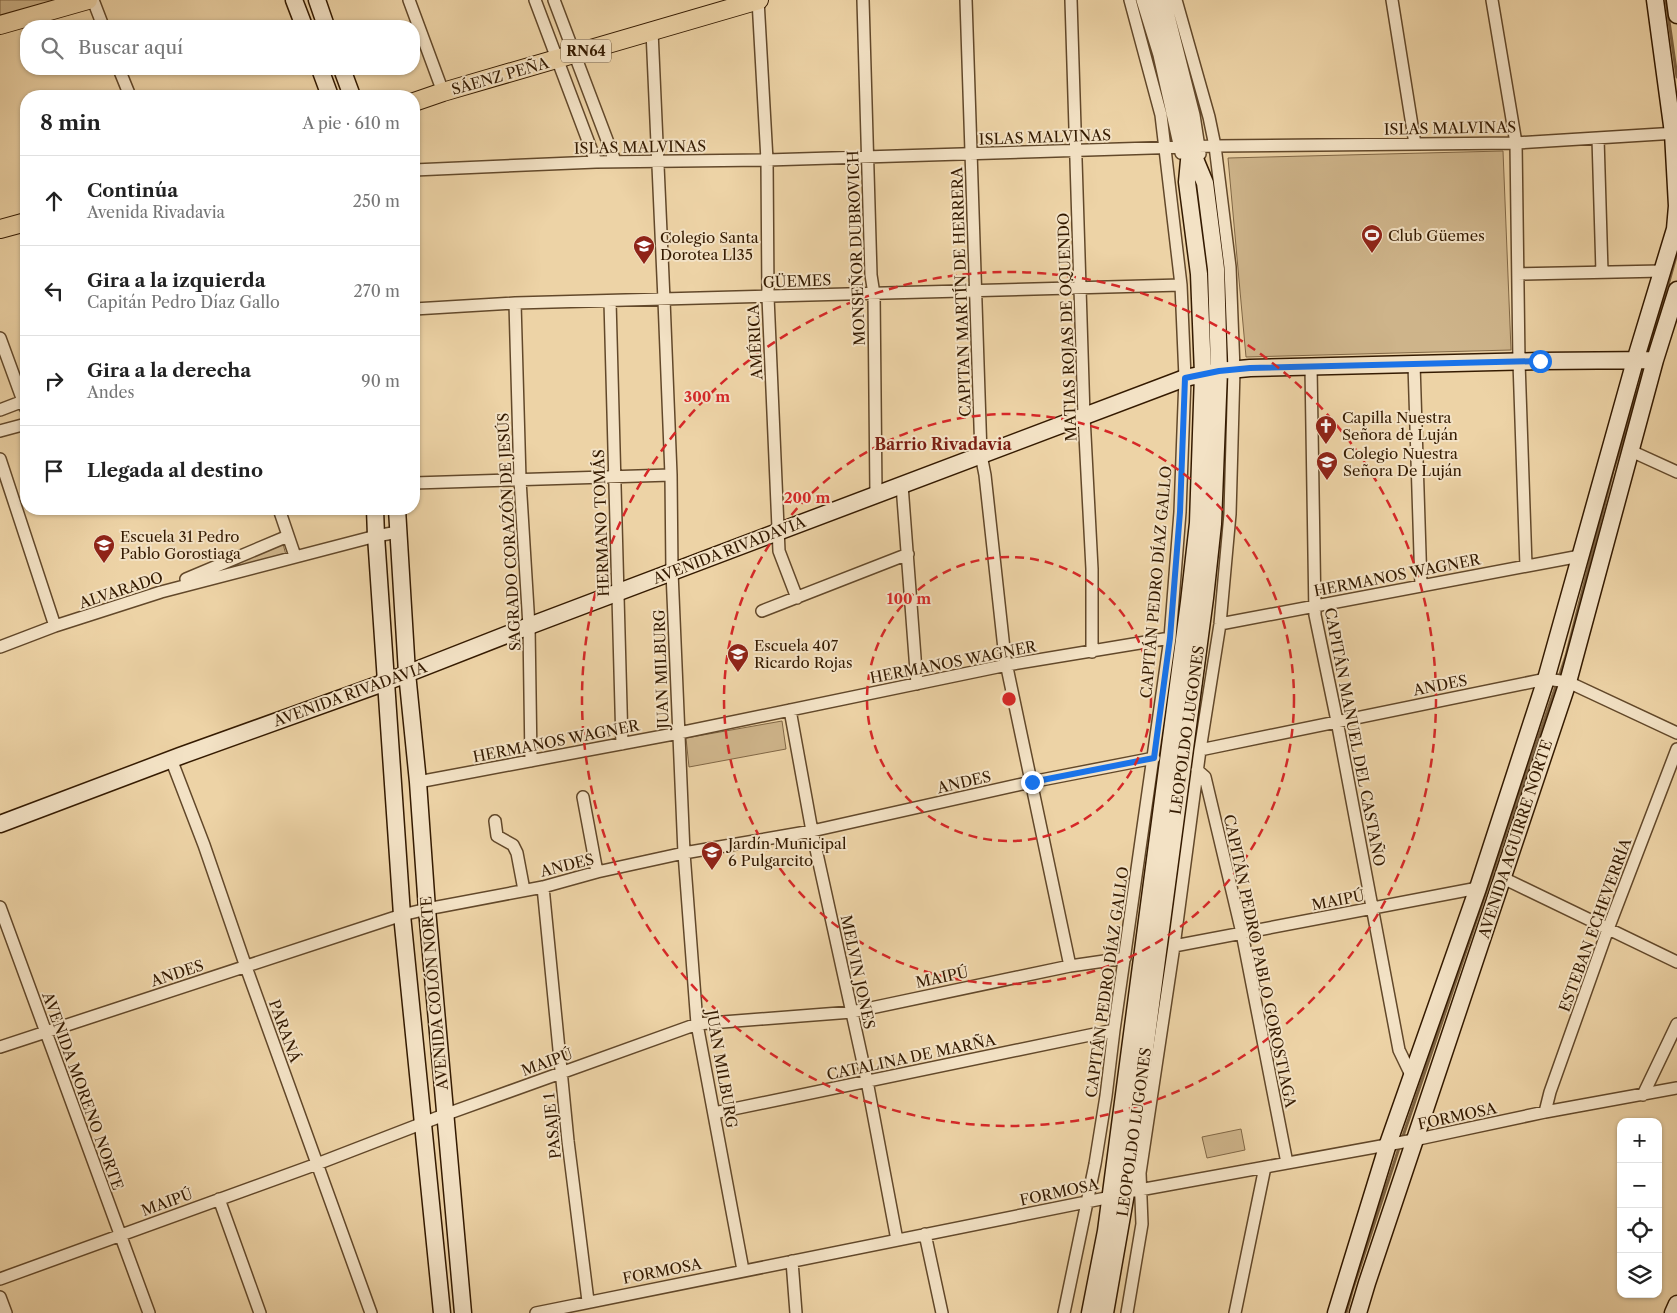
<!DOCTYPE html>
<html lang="es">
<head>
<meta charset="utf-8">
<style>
  body { margin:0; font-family:"Libre Caslon Text",serif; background:#f6f6f6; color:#222 }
  .controls { position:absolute; right:15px; bottom:15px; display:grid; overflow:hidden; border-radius:10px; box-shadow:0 1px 4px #0004 }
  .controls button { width:45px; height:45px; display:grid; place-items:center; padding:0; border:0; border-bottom:1px solid #e0e0e0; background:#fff; color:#222; font:25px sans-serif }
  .stop { position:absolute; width:15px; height:15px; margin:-11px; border:4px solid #1a73e8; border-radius:50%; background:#fff }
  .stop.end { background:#1a73e8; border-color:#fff; box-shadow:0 1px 5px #0008 }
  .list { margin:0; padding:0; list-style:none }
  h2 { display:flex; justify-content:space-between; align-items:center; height:65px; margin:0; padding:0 20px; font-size:21px }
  h2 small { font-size:16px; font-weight:400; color:#767676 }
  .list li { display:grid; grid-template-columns:32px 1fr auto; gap:15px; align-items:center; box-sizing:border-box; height:90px; padding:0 20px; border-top:1px solid #e0e0e0 }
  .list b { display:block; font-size:19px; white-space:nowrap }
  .list p { margin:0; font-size:16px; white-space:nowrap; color:#767676 }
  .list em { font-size:16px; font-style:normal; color:#767676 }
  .icon { flex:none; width:28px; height:28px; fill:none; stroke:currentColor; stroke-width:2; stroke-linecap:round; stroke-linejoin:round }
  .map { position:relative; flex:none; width:1677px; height:1313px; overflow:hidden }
  .search { position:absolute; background:#fff; box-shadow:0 1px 4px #0004; left:20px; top:20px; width:400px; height:55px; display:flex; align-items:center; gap:12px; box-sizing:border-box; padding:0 18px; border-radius:20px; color:#767676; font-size:19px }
  .panel { position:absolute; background:#fff; box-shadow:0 1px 4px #0004; left:20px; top:90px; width:400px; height:425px; border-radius:20px }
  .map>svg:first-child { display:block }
</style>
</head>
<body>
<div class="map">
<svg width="1677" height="1313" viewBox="0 0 1677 1313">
  <rect width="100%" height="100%" fill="#edd3a6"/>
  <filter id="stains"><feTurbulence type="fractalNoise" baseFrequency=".004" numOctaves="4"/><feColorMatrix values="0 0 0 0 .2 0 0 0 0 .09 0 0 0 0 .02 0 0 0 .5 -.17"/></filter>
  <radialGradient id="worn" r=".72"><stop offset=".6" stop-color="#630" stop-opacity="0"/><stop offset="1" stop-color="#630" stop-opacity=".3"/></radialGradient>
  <path fill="#ceb48a" stroke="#816745" d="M0,0H76L0,22Z
    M1503,151L1511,350L1246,357L1228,158Z
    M283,544L286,555L201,576Z
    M782,721L786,749L689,767L686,738Z
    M1241,1129L1245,1150L1207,1158L1202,1137Z"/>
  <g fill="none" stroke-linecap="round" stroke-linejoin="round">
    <path stroke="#7d6342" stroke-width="3" d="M1666,0L1677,77
      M1654,335L1677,253
      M1559,677L1566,656L1613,471L1645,368
      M1402,1139L1557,683
      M1346,1313L1352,1291L1400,1145"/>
    <g stroke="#62482a" stroke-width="14">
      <path id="street" d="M93,0L103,26
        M409,0L443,92
        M535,0L596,162
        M554,0L615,161
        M758,0L767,160L768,297L779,551L797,598
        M863,0L871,275L874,294L876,495
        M966,0L981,455L985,475L1005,658L1070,966
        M1071,0L1084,416L1092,569V652
        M1142,0L1159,55L1181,153
        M1165,0L1194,115L1200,154
        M1392,0L1415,144
        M1492,0L1516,143L1519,362L1526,566
        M652,31L664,300L671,475L672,572L684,853L697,1024L743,1270
        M119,69L130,96
        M1598,138L1602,272
        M414,170L596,162L767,160L1215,146L1516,143L1677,133
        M1518,274L1662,271
        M610,301L622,744
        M515,303L520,480L529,626L531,761
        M414,309L515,303L1181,285
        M0,338L26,409
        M1414,364L1421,586
        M1311,367L1315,615L1337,721L1399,1050L1412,1077
        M0,410L26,400
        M0,431L26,424
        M1631,451L1677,472
        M0,459L55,626
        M414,483L671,475
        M902,485L917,684
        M279,509L295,556
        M186,579L288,536
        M762,611L908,554
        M1220,624L1580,556
        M0,647L55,626L161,592L376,536L398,532
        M790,710L812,831L867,1081L897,1240
        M1200,750L1546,679L1568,682L1677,733
        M171,759L204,845L246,967L371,1313
        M1197,770L1205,777L1242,933L1287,1163
        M418,782L679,733L1007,665L1170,638
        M583,797L597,872
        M495,821L497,836L513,845L517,853L524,890
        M1503,878L1677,962
        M543,887L568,1141L588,1301
        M0,907L149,1313
        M1174,946L1478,888
        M0,1047L402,915L427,909L543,887L597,872L684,853L812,831L1031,782L1154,758
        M1643,1095L1677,1024
        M1545,1112L1550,1092L1608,929L1677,749
        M714,1113L1114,1030
        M1134,1191L1414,1140L1545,1112L1677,1088
        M219,1199L260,1313
        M925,1234L942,1313
        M792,1261L796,1313
        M0,1279L317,1164L444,1115L697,1024L852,1012L1070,966L1125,958
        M0,1297L6,1313
        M536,1313L1116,1196
        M1064,1313L1095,1164L1106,1096L1114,1030L1170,638L1180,512L1185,378L1181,285L1161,115L1130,0
        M1127,1313L1142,1224L1140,1173L1174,946L1200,750L1220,624L1230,514L1234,370L1230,267L1215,146L1209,117L1176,0
        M1235,1313L1265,1167"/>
    </g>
    <g stroke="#341a00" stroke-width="19">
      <path id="secondary" d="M294,0L304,26
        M317,0L326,26
        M1675,0L1677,15
        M320,69L330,96
        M342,69L352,96
        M375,509L376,536L402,915L442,1313
        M397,509L407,673L418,782L427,909L463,1313
        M0,824L180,756L386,682L529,626L1185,378L1219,371L1250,368L1540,361L1655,360
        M1090,1313L1106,1231L1189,602L1198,523L1203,374L1199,274L1187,182L1190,150
        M1105,1313L1126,1193L1205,598L1213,524L1219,371L1216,269L1205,183L1190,147L1181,97L1166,43L1152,0
        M1336,1313L1388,1144L1478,888L1546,679L1635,361L1675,229L1677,206L1673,133L1655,0
        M1358,1313L1367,1283L1568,682L1655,360L1677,290
        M1673,1313L1677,1304"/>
    </g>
    <g stroke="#341a00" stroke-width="20">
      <path id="primary" d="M0,25L88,0
        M414,102L443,92L759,0
        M0,229L26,222"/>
    </g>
    <use href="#street" stroke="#f3e2c5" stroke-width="11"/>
    <use href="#secondary" stroke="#f3e2c5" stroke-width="16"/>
    <use href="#primary" stroke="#edd3a6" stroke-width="18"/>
  </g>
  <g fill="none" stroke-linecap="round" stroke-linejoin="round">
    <path stroke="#1a73e8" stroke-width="6" d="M1032,782L1154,758L1170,638L1180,512L1185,378L1219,371L1250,368L1540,361"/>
  </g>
  <g fill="none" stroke="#d62828" stroke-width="2.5" stroke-dasharray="9 6">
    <circle cx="1009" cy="699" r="142"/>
    <circle cx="1009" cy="699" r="285"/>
    <circle cx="1009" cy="699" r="427"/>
  </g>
  <defs>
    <g id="stadium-pin" transform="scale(1.125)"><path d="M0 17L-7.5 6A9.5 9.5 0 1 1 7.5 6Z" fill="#8f2418" stroke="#f3e2c5"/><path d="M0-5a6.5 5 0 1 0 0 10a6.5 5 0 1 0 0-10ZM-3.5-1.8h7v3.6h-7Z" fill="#fff"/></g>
    <g id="school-pin" transform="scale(1.125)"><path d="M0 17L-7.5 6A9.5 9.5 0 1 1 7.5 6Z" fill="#8f2418" stroke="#f3e2c5"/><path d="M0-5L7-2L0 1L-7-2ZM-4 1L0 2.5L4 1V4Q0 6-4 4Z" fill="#fff"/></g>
    <g id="church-pin" transform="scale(1.125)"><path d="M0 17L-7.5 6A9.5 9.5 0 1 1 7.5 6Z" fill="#8f2418" stroke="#f3e2c5"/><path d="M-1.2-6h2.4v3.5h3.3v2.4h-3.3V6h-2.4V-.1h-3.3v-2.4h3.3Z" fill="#fff"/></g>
  </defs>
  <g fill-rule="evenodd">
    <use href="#stadium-pin" x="1372" y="235"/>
    <use href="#school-pin" x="644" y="246"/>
    <use href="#church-pin" x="1326" y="426"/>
    <use href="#school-pin" x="1327" y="462"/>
    <use href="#school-pin" x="104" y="545"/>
    <use href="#school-pin" x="738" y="654"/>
    <use href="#school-pin" x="712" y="852"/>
  </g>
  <g text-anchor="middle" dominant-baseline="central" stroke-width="4" stroke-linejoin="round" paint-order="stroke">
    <rect fill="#f3e2c5" stroke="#6d563b" stroke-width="1" x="561" y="39.5" width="50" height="23" rx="4"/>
    <g font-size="14" font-weight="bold" fill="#341a00">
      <text x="586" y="51">RN64</text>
    </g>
    <g font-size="15" fill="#341a00" stroke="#f3e2c5">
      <text transform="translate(500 76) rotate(-16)">SÁENZ PEÑA</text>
      <text transform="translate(1450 128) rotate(-1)">ISLAS MALVINAS</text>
      <text transform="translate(1045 137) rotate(-2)">ISLAS MALVINAS</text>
      <text transform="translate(640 147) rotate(-1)">ISLAS MALVINAS</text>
      <text transform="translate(856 248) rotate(-92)">MONSEÑOR DUBROVICH</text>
      <text transform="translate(797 281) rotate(-2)">GÜEMES</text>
      <text transform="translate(961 292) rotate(-92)">CAPITAN MARTÍN DE HERRERA</text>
      <text transform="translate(1067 327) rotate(-92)">MATIAS ROJAS DE OQUENDO</text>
      <text transform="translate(755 342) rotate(-93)">AMÉRICA</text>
      <text transform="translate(601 523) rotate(-92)">HERMANO TOMÁS</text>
      <text transform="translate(509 532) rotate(-93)">SAGRADO CORAZÓN DE JESÚS</text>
      <text transform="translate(729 550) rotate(-21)">AVENIDA RIVADAVIA</text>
      <text transform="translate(1397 575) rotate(-11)">HERMANOS WAGNER</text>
      <text transform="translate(1156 582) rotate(-85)">CAPITÁN PEDRO DÍAZ GALLO</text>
      <text transform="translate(121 590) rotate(-18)">ALVARADO</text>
      <text transform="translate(953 662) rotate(-11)">HERMANOS WAGNER</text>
      <text transform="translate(661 669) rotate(-92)">JUAN MILBURG</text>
      <text transform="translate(1440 685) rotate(-11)">ANDES</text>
      <text transform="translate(350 694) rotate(-20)">AVENIDA RIVADAVIA</text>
      <text transform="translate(1187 730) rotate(-82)">LEOPOLDO LUGONES</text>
      <text transform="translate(1355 737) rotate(79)">CAPITÁN MANUEL DEL CASTAÑO</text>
      <text transform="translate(556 741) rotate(-11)">HERMANOS WAGNER</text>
      <text transform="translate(964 782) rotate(-13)">ANDES</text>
      <text transform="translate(1515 839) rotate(-72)">AVENIDA AGUIRRE NORTE</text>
      <text transform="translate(567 865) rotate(-14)">ANDES</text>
      <text transform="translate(1338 900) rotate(-11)">MAIPÚ</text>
      <text transform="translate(1595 925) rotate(-70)">ESTEBAN ECHEVERRÍA</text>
      <text transform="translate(1260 961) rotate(78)">CAPITÁN PEDRO PABLO GOROSTIAGA</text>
      <text transform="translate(858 972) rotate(78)">MELVIN JONES</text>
      <text transform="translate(177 973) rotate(-18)">ANDES</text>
      <text transform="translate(942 977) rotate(-12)">MAIPÚ</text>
      <text transform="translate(1107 982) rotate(-82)">CAPITÁN PEDRO DÍAZ GALLO</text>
      <text transform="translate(434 993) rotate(-95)">AVENIDA COLÓN NORTE</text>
      <text transform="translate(285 1031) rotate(70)">PARANÁ</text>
      <text transform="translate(911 1057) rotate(-12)">CATALINA DE MARÑA</text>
      <text transform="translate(547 1062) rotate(-20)">MAIPÚ</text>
      <text transform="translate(722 1069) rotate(80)">JUAN MILBURG</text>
      <text transform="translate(83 1091) rotate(70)">AVENIDA MORENO NORTE</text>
      <text transform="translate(1457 1116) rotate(-12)">FORMOSA</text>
      <text transform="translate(552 1126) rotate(-96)">PASAJE 1</text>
      <text transform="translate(1134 1132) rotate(-82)">LEOPOLDO LUGONES</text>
      <text transform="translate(1059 1192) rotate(-12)">FORMOSA</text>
      <text transform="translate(167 1202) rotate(-20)">MAIPÚ</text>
      <text transform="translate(662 1271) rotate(-11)">FORMOSA</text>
    </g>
    <g font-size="15" fill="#341a00" stroke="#f3e2c5" text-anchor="start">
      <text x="1388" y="235">Club Güemes</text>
      <text x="660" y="237">Colegio Santa<tspan x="660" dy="17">Dorotea Ll35</tspan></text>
      <text x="1342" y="417">Capilla Nuestra<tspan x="1342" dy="17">Señora de Luján</tspan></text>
      <text x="1343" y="453">Colegio Nuestra<tspan x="1343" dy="17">Señora De Luján</tspan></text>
      <text x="120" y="536">Escuela 31 Pedro<tspan x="120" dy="17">Pablo Gorostiaga</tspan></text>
      <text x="754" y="645">Escuela 407<tspan x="754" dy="17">Ricardo Rojas</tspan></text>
      <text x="728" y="843">Jardín Municipal<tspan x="728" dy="17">6 Pulgarcito</tspan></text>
    </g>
    <g font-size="16" font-weight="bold" fill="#7a1f14" stroke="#f3e2c5">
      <text x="943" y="444">Barrio Rivadavia</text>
    </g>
  </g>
  <circle cx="1009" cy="699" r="8" fill="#d62828" stroke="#f3e2c5" stroke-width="2.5"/>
  <g font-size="15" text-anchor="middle" font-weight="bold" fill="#d62828" stroke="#f3e2c5" stroke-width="4" stroke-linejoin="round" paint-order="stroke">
    <text x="707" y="402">300 m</text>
    <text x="807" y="503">200 m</text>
    <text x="909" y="604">100 m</text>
  </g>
  <rect width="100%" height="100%" filter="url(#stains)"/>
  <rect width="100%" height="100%" fill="url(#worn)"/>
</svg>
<div class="controls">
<button>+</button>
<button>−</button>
<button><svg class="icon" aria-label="locate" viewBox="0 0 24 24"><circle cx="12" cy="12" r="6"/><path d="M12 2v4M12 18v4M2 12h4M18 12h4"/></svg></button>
<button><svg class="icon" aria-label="layers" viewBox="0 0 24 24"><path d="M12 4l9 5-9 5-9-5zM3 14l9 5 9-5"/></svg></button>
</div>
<div class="stop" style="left:1540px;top:361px"></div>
<div class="stop end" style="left:1032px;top:782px"></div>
<div class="search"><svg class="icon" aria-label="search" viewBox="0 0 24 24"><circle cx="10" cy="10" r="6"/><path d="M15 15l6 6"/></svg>Buscar aquí</div>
<section class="panel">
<h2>8 min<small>A pie · 610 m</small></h2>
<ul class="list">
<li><svg class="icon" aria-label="ahead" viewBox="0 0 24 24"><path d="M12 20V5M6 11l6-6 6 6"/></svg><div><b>Continúa</b><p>Avenida Rivadavia</p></div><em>250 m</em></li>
<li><svg class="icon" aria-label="left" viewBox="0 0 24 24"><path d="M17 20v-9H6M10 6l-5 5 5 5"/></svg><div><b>Gira a la izquierda</b><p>Capitán Pedro Díaz Gallo</p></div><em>270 m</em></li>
<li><svg class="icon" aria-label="right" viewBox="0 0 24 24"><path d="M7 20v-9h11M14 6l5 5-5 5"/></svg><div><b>Gira a la derecha</b><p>Andes</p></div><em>90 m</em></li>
<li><svg class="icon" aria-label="arrive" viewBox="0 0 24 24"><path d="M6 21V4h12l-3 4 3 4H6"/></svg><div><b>Llegada al destino</b></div></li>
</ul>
</section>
</div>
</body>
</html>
